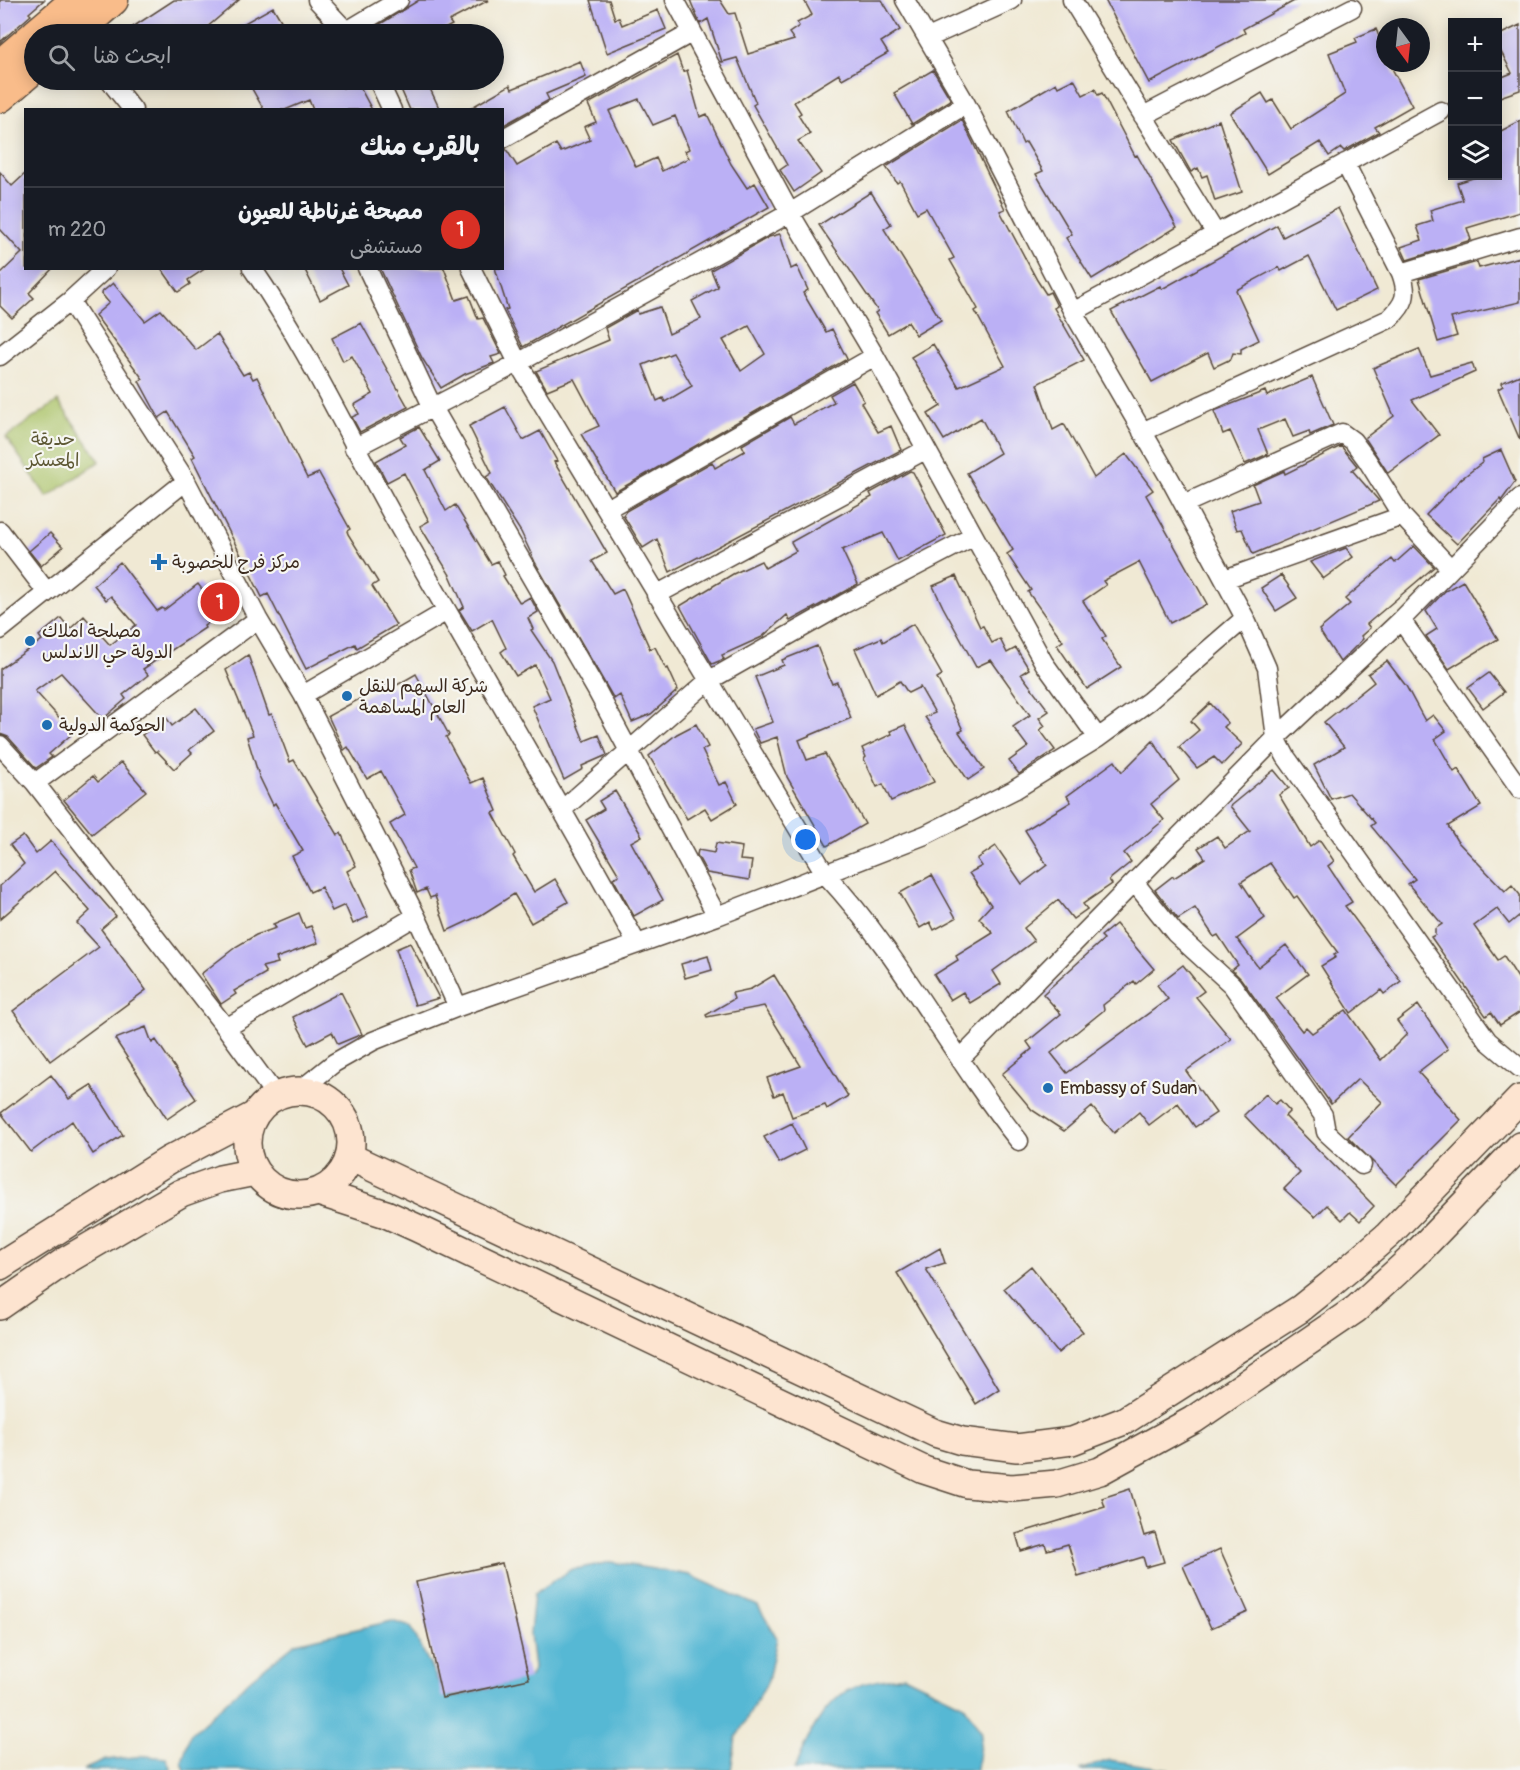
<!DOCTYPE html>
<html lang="ar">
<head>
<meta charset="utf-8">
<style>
  body { margin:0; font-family:Pangolin,"Playpen Sans Arabic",sans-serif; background:#20242c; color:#f1f3f6; direction:rtl }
  .controls { position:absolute; right:18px; top:18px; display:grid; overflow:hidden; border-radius:0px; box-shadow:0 3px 15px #0003 }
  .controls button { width:54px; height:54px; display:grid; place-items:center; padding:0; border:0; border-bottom:2px solid #363941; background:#171b24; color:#f1f3f6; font:30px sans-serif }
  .compass { position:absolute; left:1376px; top:18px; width:54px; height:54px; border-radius:50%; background:#171b24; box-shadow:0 3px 15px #0003; rotate:165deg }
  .you { position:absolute; left:806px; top:840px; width:21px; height:21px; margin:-15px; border:4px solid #fff; border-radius:50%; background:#1a73e8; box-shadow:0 0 0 9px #1a73e833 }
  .badge { display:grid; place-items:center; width:39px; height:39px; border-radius:50%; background:#d93025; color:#fff; font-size:20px; font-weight:700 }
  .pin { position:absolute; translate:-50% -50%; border:3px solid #fff; box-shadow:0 2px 6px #0006 }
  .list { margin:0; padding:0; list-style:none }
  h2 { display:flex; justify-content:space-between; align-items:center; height:78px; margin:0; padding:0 24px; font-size:26px }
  h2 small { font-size:20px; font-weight:400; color:#9ea1a6 }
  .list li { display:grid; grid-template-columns:39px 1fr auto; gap:18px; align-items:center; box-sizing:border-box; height:84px; padding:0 24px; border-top:2px solid #363941 }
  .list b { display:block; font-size:22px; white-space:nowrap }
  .list p { margin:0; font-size:20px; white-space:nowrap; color:#9ea1a6 }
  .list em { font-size:20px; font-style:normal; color:#9ea1a6 }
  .icon { flex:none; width:33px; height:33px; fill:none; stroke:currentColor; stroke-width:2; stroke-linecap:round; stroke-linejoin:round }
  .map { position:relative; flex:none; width:1520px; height:1770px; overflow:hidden; direction:ltr }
  .search { position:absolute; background:#171b24; box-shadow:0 3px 15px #0003; left:24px; top:24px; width:480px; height:66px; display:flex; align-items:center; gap:15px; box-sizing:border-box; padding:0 21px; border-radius:33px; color:#9ea1a6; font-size:22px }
  .panel { position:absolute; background:#171b24; box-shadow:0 3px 15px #0003; left:24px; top:108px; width:480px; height:162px; border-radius:0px; direction:rtl }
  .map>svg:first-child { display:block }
</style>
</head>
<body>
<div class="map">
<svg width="1520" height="1770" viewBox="0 0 1520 1770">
  <rect width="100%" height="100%" fill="#f6f6f2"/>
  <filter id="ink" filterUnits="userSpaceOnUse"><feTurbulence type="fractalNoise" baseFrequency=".0167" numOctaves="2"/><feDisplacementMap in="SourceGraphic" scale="12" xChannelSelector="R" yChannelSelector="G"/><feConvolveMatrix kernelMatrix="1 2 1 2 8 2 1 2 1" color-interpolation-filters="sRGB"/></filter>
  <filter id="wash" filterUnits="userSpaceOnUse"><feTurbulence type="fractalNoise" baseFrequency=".008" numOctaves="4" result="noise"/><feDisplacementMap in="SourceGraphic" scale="24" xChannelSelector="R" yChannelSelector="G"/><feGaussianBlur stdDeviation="1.35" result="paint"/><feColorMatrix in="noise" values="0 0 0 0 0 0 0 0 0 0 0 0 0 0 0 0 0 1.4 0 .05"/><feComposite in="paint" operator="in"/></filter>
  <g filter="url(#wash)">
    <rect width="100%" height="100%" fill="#f0e9d4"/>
    <path fill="#abc368" stroke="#737643" stroke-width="1.5" d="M58,401L100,461L47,497L6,437Z"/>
    <path fill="#56b8d4" stroke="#487179" stroke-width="1.5" d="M611,1562L690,1575L758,1606L777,1638L768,1681L736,1738L731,1770H185L182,1762L190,1735L252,1678L296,1643L392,1621L411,1627L445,1695L454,1697L530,1677L534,1667L530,1634L534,1594L570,1570Z
      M904,1676L964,1705L982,1733L976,1770H794C805,1741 826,1697 857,1686C872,1680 889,1679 904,1676Z
      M145,1756L166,1758L171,1770H83L106,1760Z
      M1110,1760L1167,1769L1169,1770H1079Z"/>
    <g id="blocks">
      <path fill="#bbb0f5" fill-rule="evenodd" d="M0,0H44L29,13L31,15L0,42Z
        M174,0H239L199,34H122Z
        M419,0H489L449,21L452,25L435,34H364Z
        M590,0H609L615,19L619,18L622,25L658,10L666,29L607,53Z
        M690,0H720L729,14L735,13L748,54L794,40L789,33L799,26L797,23L812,15L804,0H882L900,30L881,42L888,53L842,79L839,74L794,102L801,113L798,115L810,134L798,141L821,173L794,192L780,170L787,165L753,105L756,103L737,58L722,62L708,19L700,24Z
        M1105,0H1296L1243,29L1245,33L1149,83Z
        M273,7L289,34H225Z
        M1520,25V90L1497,98V79L1512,73L1497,44V36Z
        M1376,29L1384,49H1382L1385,63H1389L1412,106L1375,127L1379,132L1344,151L1341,148L1329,156L1320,142L1268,174L1230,113L1262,93L1268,103L1273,100L1291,129L1345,94L1329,53L1357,42L1355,38Z
        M677,55L683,72L687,70L700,117L707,114L731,164L747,188L755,183L769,207L523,347L505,310L508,309L495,268H502V150L506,149L517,166L556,144L561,152L590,140L584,127L596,122L588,104ZM639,99L653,125L675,116L689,149L685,151L689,158L662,171L656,158L636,167L609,111Z
        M580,61L586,77L546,94L549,100L502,126V110H467L510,85L512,89Z
        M933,70L951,100L912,124L894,93Z
        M1074,79L1083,95L1095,89L1098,95L1102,93L1135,156L1137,155L1177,227L1092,279L1066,238L1072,234L1036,174L1043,171L1026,142L1023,144L1008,111L1056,83L1058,87Z
        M247,80H340L343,88L356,80L372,110H313L309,100L285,110H264Z
        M397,80H426L440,110H410Z
        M962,120L1005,209L1000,211L1037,280L1046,294L1050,292L1057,306L1054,308L1084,360L1037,384L1053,430L1064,424L1094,478L1126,454L1153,490L1146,495L1207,604L1170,623L1139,562L1103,581L1106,585L1083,601L1106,636L1102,639L1121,667L1087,689L1057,645L1063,641L1028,592L1031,590L1007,554L1013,550L967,473L1000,453L981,418L944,440L928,414L941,406L911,357L933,344L959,387L1005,366L975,311L978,309L950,260L954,258L926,208L917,213L900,181L897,183L886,167Z
        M1219,120L1242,192L1215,201L1207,175L1202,177L1198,168L1191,172L1173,140Z
        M1520,121V212L1467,228L1471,240L1407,260L1401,247L1422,240L1417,226L1433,221L1430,210L1463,200L1457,183L1479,176H1497V133Z
        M0,172L12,186L26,173V268H53L29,293L34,298L12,318L0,306V274L22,253L0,229Z
        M871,192L891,224L884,229L941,320L916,335L908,322L888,334L875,313L878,311L819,225Z
        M1338,208L1377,290L1336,310L1309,256L1281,271L1279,267L1236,290L1259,340L1241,349V354L1233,353L1231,359L1214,367L1208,353L1152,382L1111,311L1160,286L1162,289L1277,225L1283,237Z
        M780,234L791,269L797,266L808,290L803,293L826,332L832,329L847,359L615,492L581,434L599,426L574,379L547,390L536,371L609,340L605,328L637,310L638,314L660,307L669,334L701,319L692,301L718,287L711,270L769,237ZM749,326L765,354L741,371L723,340ZM673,353L692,386L665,402L663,398L657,401L643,365Z
        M1520,257V302L1451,318L1457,336L1438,342L1419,279L1477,262L1479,268Z
        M161,268H206L188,280L190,284L178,292Z
        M304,268H339L348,285L320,300Z
        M380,268H444L456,300L469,296L478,319L483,318L501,354L491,357L494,363L465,374L441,388L422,358Z
        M113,283L145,321L161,310L196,350L217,334L243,375L249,372L253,379L257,377L307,478L319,473L350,529L347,531L348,534L378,582L372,586L396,625L357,648L355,644L306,669L268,594L262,597L192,458L195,456L168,412L159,418L139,381L143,379L95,315L109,303L101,293Z
        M361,323L408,407L360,432L352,417L359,414L354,405L373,394L352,356L343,361L332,338Z
        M1419,349L1430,375L1472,363L1475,372L1412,400L1439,435L1388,473L1365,438L1394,416L1373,368Z
        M1520,375V440L1498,389L1503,386L1501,383Z
        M1312,377L1333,425L1310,435L1309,431L1293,437L1285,419L1258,430L1268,454L1245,464L1230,431L1223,434L1214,411L1265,391L1267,396Z
        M853,382L864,401L861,403L878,432L891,426L901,450L670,572L657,539L643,548L623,515L626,511L712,462L715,468L745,451L742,445L790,417L794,424L834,402L830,395Z
        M505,407L523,440L540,431L557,461L554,462L607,553L592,561L613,594L623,589L650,649L655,647L666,669L668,668L678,690L651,714L632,722L620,695L614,699L535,562L521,532L486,477L492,473L469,426Z
        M419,427L440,461L425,470L446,511L455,505L491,564L498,561L505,575L503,576L520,603L530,597L538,612L528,618L533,629L531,630L552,661L584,741L599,735L607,755L582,766L583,769L564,780L532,706L550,698L535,665L516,676L501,652L506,648L492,619L472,631L459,610L464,607L450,575L420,526L429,521L404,473L387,482L376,461L405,445L400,437Z
        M1341,446L1357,466L1352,470L1379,501L1253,554L1242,529L1237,530L1230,511L1259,501L1253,485L1284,471L1285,474Z
        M1501,450L1515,482L1501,501L1500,499L1457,544L1426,515L1461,479L1483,462L1482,459Z
        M910,471L913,472L946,535L898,561L883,533L842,550L858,584L790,621L787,615L762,637L722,655L724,659L712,664L680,606L733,574L761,561L765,568L796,551L791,542L872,497L870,493Z
        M50,533L63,547L41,566L29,551Z
        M1414,546L1434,567L1367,624L1370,628L1361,636L1363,639L1340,662L1319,630L1350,604L1345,599L1392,559L1395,563Z
        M1346,548L1353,557L1323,579L1310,562Z
        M120,562L157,611L162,608L164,610L198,584L208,597L205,599L212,608L208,611L214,619L204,626L205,628L143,669L148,675L123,695L126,699L103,719L61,673L35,691L73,733L49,754L52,757L36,768L8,737L0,734V669L42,640L39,636L61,618L70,629L84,616L110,645L136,625L111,596L106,600L94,585Z
        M1281,575L1297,598L1276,611L1261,588Z
        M956,576L980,627L983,626L992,643L1000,639L1007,653L1016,648L1029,669L1021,674L1049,711L1039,718L1045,726L1040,730L1055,750L1019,774L1009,761L1028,747L1013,727L1030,715L991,660L976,667L943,607L933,586Z
        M1463,581L1498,639L1449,669L1426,636L1437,629L1426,611L1445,591Z
        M913,624L942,675L937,678L963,730L959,732L984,769L968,780L925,717L935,713L920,687L908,693L900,681L876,695L855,649L881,638L883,642Z
        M817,646L832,684L837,682L851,718L799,740L807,760L825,754L865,824L827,846L787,777L777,737L760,743L753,729L773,722L755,677L784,665L782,660Z
        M248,655L269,715L272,714L290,762L294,760L338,835L341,833L356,866L347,871L368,917L353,924L345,905L332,911L321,887L310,892L292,856L303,851L275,803L273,805L259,776L247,737L253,735L226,670Z
        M1387,661L1406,686L1425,721L1433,715L1446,731L1435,739L1454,772L1458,769L1481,806L1448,826L1457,841L1505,891L1512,885L1520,895V915L1509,924L1497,909L1474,926L1498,960L1504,956L1520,981V1012L1500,1025L1491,1012L1486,1016L1431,937L1435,935V929L1442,924L1408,884L1415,879L1371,826L1375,823L1349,793L1331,799L1314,765L1344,747L1324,722L1374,682L1368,674Z
        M1489,673L1504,692L1483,708L1468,688Z
        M416,674L449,735L446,737L471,783L483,778L497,811L493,813L515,854L513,856L534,892L555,879L568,902L531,923L514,894L481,915L447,931L435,896L430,898L426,889L417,893L409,870L414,868L390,824L405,815L381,771L367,779L348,747L344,750L343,748L328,716L389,683L392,688Z
        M1210,703L1228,723L1224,727L1242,744L1222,765L1214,757L1197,768L1179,747L1199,730L1191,721Z
        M196,708L214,731L189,750L192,753L174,769L157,751L155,752L142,735L166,717L172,726Z
        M696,724L708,747L702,750L711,769L719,785L726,782L737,804L712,819L705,808L687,819L649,756L677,734Z
        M905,725L934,782L891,801L883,784L877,787L864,759L866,757L862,748L892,734L890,731Z
        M1153,741L1179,780L1151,804L1164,820L1124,853L1131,862L1109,880L1112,884L1083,904L1087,909L1073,919L1058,900L1024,928L1034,941L993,971L1001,984L970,1003L963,992L950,1000L934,975L958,960L956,956L993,933L979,918L991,905L969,873L982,866L977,859L996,846L1022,884L1047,865L1025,830L1071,802L1067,796L1115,761L1122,772Z
        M121,762L146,791L92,834L64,800L93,776L98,782Z
        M1274,770L1289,788L1279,795L1310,847L1320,840L1334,861L1328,866L1352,902L1345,906L1401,981L1384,994L1381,990L1351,1013L1321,966L1336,957L1334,955L1338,953L1297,896L1294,898L1270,863L1241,882L1265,918L1237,939L1258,967L1286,945L1308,974L1276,998L1302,1031L1306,1027L1312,1033L1346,1010L1381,1060L1407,1034L1397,1021L1418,1005L1448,1049L1418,1072L1461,1120L1396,1185L1348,1137L1382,1102L1358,1079L1331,1104L1241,979L1232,970L1238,965L1218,935L1214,937L1195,908L1178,919L1155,890L1173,876L1174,878L1205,858L1198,848L1217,836L1225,848L1250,831L1230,806Z
        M615,791L642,836L631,842L663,900L634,916L613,878L619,875L586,820L604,809L599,801Z
        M23,836L36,854L51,841L116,916L101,929L146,990L50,1061L13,1011L99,947L77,923L90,911L55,871L0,919V886L24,864L10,845Z
        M716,843L742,847L740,860L752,861L749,880L707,873L697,855L698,850L714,853Z
        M932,875L956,918L934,930L930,922L920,928L900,893Z
        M299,913L305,928L311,926L318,943L276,958L278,963L262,967L266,973L234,991L236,994L221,1004L201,974L237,946L256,935L276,928L273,924Z
        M1116,924L1154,969L1136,984L1134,981L1103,1005L1104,1010L1051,1053L1067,1073L1168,999L1157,985L1183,965L1204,991L1196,997L1231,1039L1186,1071L1216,1113L1195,1127L1178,1103L1149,1125L1139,1112L1114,1133L1092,1107L1064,1131L1032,1110L1002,1074L1032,1049L1027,1042L1061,1014L1043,994L1104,939L1101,936Z
        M410,943L439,998L415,1005L396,949Z
        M708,956L712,970L685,978L681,964Z
        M774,975L848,1096L827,1109L825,1105L792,1117L783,1092L774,1096L767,1078L801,1066L764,1006L707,1017L706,1015L734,999L732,993L751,989Z
        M341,992L362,1034L338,1044L332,1032L308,1045L293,1017Z
        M146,1027L152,1043L156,1040L196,1099L167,1119L115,1039Z
        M51,1075L69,1099L91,1085L123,1135L93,1154L72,1121L31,1152L1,1113Z
        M1266,1094L1275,1104L1280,1100L1290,1111L1285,1116L1374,1206L1360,1221L1350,1212L1342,1220L1327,1205L1315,1217L1284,1189L1300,1173L1244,1115Z
        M792,1123L805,1150L779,1163L764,1137Z
        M940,1248L945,1263L926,1269L999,1389L976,1404L897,1273Z
        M1031,1266L1083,1332L1058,1353L1004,1288Z
        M1130,1489L1144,1536L1155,1533L1164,1562L1146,1567L1143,1557L1078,1577L1068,1544L1047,1550L1045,1544L1021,1551L1016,1534L1105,1507L1102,1498Z
        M1220,1549L1248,1612L1211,1628L1183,1566Z
        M502,1563L529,1679L442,1698L416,1582Z"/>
    </g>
  </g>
  <g filter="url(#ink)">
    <use href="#blocks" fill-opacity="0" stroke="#564739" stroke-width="1.5"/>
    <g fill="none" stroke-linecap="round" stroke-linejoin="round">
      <g stroke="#564739" stroke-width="21">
        <path id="street" d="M317,0L349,34
          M675,0L790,213L875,356L1044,663L1098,738
          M905,0L966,104L1073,312L1170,479L1245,618L1267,668L1276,738L1286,757L1488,1041L1520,1068
          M1072,0L1216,234
          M347,31L399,0
          M928,38L1012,0
          M109,80L133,110
          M378,80L392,110
          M1143,116L1352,8
          M502,139L691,33
          M252,268C308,349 350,440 398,525C477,665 560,803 637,944
          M367,268L432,406L597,691L717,916
          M471,268L518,363L826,875C901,955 951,1056 1019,1141
          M1401,273L1520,237
          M70,301L186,481L258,619L303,695L416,916L458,1007
          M1073,312L1441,111
          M0,356L70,301L106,268
          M1142,432L1389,319C1405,304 1409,295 1401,273L1345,163
          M354,448L518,363L790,213L966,104
          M1184,504L1342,433L1353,441L1367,460L1402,516L1450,568
          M607,509L875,356
          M0,531L46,591
          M1225,579L1402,516
          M656,595L925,450
          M1401,620L1520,789
          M0,630L186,481
          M303,695L447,611
          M0,745L35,783L226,1028L276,1096
          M35,783L258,619
          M563,809L708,681L844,604L974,536
          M1135,883L1175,933L1232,985L1323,1115L1326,1132L1362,1165
          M226,1028L416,916
          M961,1058L1276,738L1401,620L1520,498
          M299,1091L334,1063L373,1041L458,1007L717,916L925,835L1014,790L1098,738L1149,701L1245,618"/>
      </g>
      <g stroke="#564739" stroke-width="30">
        <path id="secondary" d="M247 1143a52 52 0 1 1 104 0a52 52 0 1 1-104 0Z
          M350,1157L935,1433L962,1441L1017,1448L1072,1441L1124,1421L1300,1309L1330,1285L1388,1235L1520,1099
          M318,1192L386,1214L417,1228L924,1470L967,1484L1012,1488L1057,1484L1100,1471L1193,1420L1356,1309L1414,1256L1520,1146
          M0,1266L169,1160L255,1115
          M0,1306L65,1261L181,1193L220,1179L255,1172"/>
      </g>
      <g stroke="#564739" stroke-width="33">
        <path id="primary" d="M36,34L76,0
          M74,34L113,0
          M0,65L34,36
          M0,97L34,68"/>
      </g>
      <use href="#street" stroke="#fff" stroke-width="18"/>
      <use href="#secondary" stroke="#fde4d0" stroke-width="27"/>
      <use href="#primary" stroke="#f9bc8a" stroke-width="30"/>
    </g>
  </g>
  <g fill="#1f6fb2" stroke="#f6f6f2" stroke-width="2">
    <path d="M156 553h6v6h6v6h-6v6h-6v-6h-6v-6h6z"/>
    <circle cx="30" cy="641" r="6"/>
    <circle cx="347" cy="696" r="6"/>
    <circle cx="47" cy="725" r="6"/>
    <circle cx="1048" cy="1088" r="6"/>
  </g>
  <g text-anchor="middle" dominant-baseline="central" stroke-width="4.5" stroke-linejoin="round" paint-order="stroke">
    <g font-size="18" fill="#5d5834" stroke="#f6f6f2">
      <text x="53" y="439">حديقة<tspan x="53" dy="21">المعسكر</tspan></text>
    </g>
    <g font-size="18" fill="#3b2a1e" stroke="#f6f6f2" text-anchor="start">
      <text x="172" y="562">مركز فرح للخصوبة</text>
      <text x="42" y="631">مصلحة املاك<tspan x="42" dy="21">الدولة حي الاندلس</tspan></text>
      <text x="359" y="686">شركة السهم للنقل<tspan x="359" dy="21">العام المساهمة</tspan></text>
      <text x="59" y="725">الحوكمة الدولية</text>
      <text x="1060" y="1088">Embassy of Sudan</text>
    </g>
  </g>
</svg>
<div class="controls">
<button>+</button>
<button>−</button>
<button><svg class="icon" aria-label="layers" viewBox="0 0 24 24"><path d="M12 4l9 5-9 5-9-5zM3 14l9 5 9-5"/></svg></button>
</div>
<svg class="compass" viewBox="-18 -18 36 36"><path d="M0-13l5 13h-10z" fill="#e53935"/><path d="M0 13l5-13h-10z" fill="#9ea1a6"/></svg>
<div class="you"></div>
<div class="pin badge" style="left:220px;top:602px">1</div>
<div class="search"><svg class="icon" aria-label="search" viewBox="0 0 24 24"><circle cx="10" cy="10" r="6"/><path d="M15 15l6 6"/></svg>ابحث هنا</div>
<section class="panel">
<h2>بالقرب منك<small></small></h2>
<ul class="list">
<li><span class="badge">1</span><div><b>مصحة غرناطة للعيون</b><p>مستشفى</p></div><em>220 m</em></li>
</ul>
</section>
</div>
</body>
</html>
